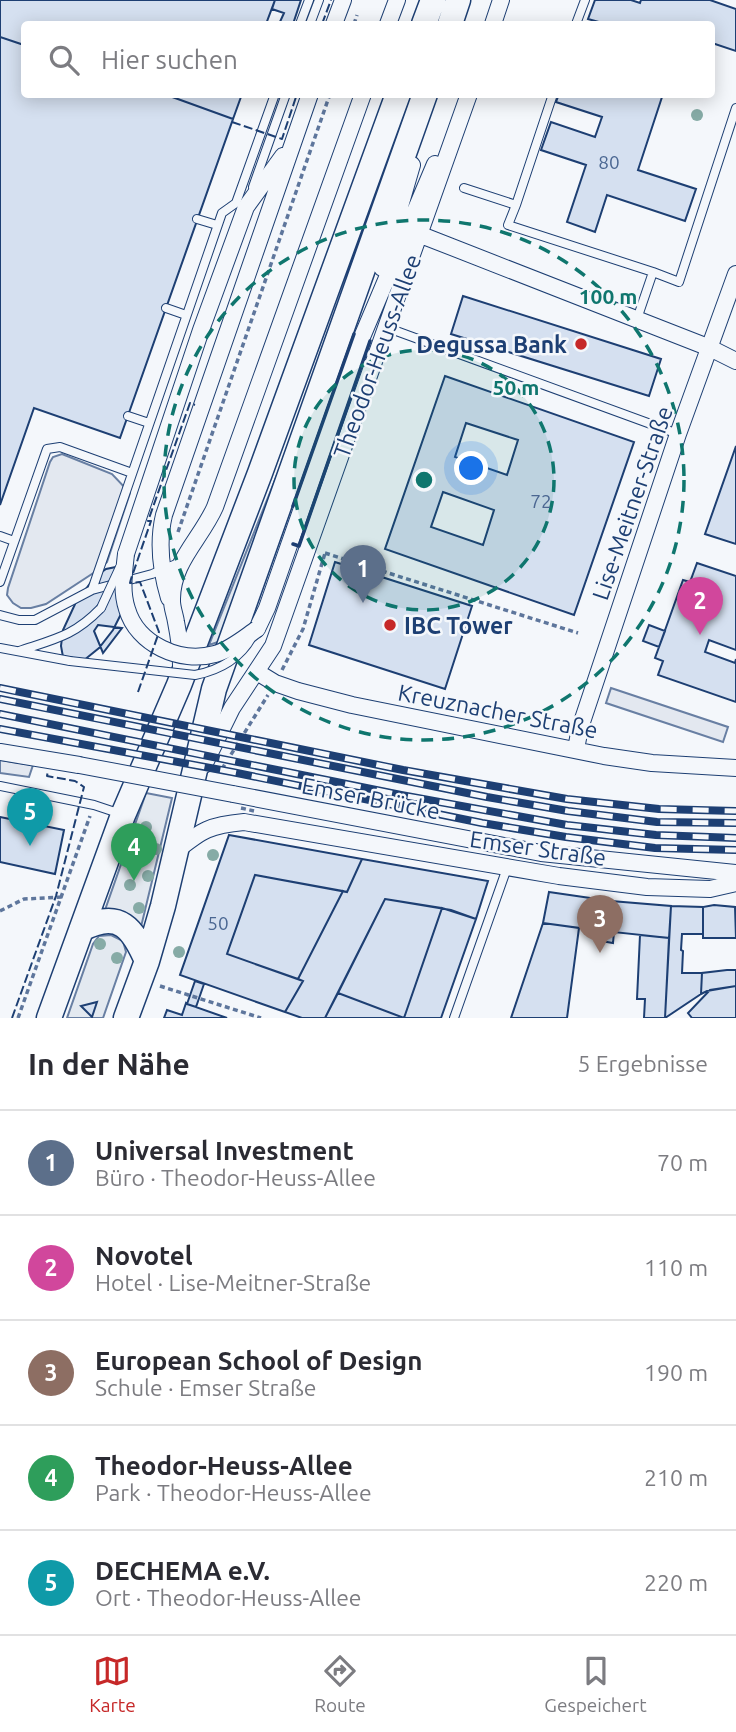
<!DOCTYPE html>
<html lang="de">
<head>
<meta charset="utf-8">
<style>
  body { margin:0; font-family:Ubuntu,sans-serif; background:#f7f7f7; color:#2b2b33 }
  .you { position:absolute; left:472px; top:469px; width:24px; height:24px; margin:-18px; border:5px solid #fff; border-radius:50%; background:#1a73e8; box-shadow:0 0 0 10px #1a73e833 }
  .badge { display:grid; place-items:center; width:46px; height:46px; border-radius:50%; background:#c62828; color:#fff; font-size:23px; font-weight:700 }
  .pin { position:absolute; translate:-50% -58px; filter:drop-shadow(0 2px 4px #0008) }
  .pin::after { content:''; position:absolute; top:37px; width:24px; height:21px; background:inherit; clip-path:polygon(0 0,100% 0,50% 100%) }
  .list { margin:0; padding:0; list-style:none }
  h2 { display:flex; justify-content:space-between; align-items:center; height:91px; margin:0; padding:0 28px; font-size:30px }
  h2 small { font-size:23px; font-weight:400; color:#7c7c81 }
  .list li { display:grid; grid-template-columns:46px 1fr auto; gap:21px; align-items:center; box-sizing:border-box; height:105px; padding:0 28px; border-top:2px solid #e1e1e2 }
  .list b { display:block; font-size:26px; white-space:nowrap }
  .list p { margin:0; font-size:23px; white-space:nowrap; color:#7c7c81 }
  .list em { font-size:23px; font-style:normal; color:#7c7c81 }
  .icon { flex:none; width:38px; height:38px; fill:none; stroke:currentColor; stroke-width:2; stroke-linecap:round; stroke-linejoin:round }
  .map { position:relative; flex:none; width:736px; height:1018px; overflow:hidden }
  .search { position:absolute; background:#fff; box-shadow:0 4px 18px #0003; left:21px; right:21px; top:21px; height:77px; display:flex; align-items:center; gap:18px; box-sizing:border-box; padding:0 24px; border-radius:7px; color:#7c7c81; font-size:26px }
  .sheet { height:616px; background:#fff }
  nav { display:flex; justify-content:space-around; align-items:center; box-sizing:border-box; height:98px; border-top:2px solid #e1e1e2; background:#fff; font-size:19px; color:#7c7c81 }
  nav a { display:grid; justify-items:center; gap:4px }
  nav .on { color:#c62828 }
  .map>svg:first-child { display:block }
</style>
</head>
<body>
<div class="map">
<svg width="736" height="1018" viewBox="0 0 736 1018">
  <rect width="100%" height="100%" fill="#f4f7fb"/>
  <path fill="#e3e9f0" stroke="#687fa3" stroke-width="2" d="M277,475H278L218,642L209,645Z
    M146,793L172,798L140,931L105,910Z
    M111,935L123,941L126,952L103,1018H67L93,944L99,936Z"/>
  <path fill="#e3e8f0" stroke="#687fa3" stroke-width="2" d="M62,454L112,474L130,493L107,562L101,568L46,604L31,608H21L13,603L7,595L8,588L50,462L53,457Z
    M611,688L728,727L723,742L606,703Z
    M0,760L33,765L29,777L0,773Z"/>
  <path fill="#d5e0f0" stroke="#1d3f73" stroke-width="2" fill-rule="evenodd" d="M0,0H275L266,24H24V45L0,37Z
    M275,0H301L293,24H279L284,13L272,9Z
    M595,0H631L640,3L641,0H710L736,9V51L712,43V24H606L588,19Z
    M0,37L24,45V94H164L233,119L120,438L34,408L0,505Z
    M164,94H242L233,119Z
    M559,94H663L638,170L696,189L685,221L607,195L595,232L567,222L586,165L541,150L551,122L595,137L602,117L556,102Z
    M463,296L661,359L649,396L451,334Z
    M445,376L634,442L574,615L385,549ZM466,423L518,440L507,475L455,457ZM443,492L494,510L483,545L431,527Z
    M736,446V544L705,534Z
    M335,562L472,606L445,689L309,645Z
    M697,563L736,576V650L709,640L705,652L735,663L736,659V702L658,675L663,661L655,658L659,647L683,580L690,582Z
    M116,567L124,608L113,630L99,648L83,661L63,657L61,646L63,630L76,602L95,577L106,569Z
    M98,625L122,628L103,653L94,631Z
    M649,625L665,631L659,647L643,641Z
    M0,817L64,830L55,874L0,862Z
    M229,835L362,859L347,892L255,875L227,954L303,981L285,1012L180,975Z
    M362,859L488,881L476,919L451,910L385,899L325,1018H302L285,1012L303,981L298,979L343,891L347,892Z
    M255,875L343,891L298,979L227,954Z
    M549,892L611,901L671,906L669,938L614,932L613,943L595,940L596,930L543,923Z
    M385,899L442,908L404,1018L338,993Z
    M714,905L735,907L736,938H703V907Z
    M671,906L703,907V934H682L681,950L683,951L682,973H702L701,994L665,1018Z
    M442,908L476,919L441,1018H325L338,993L404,1018Z
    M543,923L579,928L567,1018H511Z
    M640,935L669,938L665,1018H644L645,999H637Z
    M727,970H736V986L707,991L701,994L702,973Z
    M195,981L204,984L196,1007L187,1004Z
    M736,986V1018H692L688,1013L710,990Z
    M97,1002L92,1017L81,1006Z
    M186,1003L187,1004L227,1018H164L167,1010L182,1015Z"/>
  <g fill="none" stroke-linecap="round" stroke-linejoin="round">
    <g stroke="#1d3f73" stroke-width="10">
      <path id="service" d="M300,24L309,0
        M310,24L319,0
        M576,24L585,0
        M253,187L286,94
        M464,188L516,205L553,94
        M516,205L508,225L653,272
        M197,219L217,225
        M166,308L186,315
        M637,319L653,272L679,282L736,108
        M388,328L678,434
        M128,416L149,423
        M0,536L14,541
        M0,582L47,449L60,447L132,473
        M92,590L152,574L181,562
        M0,615L19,620H35L92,590L222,213L236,203L275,94
        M0,648L70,661
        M19,651C55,639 74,636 101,608
        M0,786L94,805L121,814
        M454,1018L507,868"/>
    </g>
    <g stroke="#1d3f73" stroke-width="18">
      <path id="minor" d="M334,24L343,0
        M388,24L397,0
        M493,24L501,0
        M421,235L710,348L736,361
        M382,268L412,165
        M126,554L201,330L246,207L283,156
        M169,598C161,571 157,544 164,515L310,94
        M257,629L267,608L362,337L435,164
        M181,666C181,651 179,637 176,622C175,615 172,608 172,601C171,563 201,539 215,507L363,94
        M257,672L275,683L298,691L352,705L604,756L652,763L736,768
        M576,749L580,728L678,434L736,274
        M0,752L79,765
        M204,765L232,708L273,646L469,94
        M233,794L541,853L736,873
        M176,851C202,830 210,825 244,822L559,876L647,887L710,889L736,883"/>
    </g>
    <g stroke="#1d3f73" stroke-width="27">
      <path id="primary" d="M424,24L433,0
        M450,24L458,0
        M82,929C120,909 133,929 147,961
        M49,1018L123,815L179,685L260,473L398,94
        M126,1018L147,961L163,906L214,689L425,94"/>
    </g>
    <path stroke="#5e769c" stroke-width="3.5" stroke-dasharray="5 3.5" stroke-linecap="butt" d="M354,24L357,15
      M178,532L330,94
      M325,553L578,633
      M282,670L303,629L325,553
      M222,769L268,695
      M0,911L24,899L63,897
      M160,986L261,1018
      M18,1018L90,816"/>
    <use href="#service" stroke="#f4f7fb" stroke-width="8"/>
    <use href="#minor" stroke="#f4f7fb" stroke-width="16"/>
    <use href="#primary" stroke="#f4f7fb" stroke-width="24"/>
    <g stroke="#1d3f73" stroke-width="8">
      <path id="rail" d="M0,688L403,770L567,799L659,809L736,811
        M0,699L487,797L568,811L657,822L736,823
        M0,714L401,795L567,825L656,835L736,838
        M0,729L232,772L482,823L566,837L655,848L736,850"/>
    </g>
    <use href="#rail" stroke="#f4f7fb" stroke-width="5" stroke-dasharray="16" stroke-linecap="butt"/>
    <g stroke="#1d3f73" stroke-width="10" stroke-linecap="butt">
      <path id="service-bridge" d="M101,608L120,567
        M70,661L195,675C220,670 241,658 253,635"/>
    </g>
    <g stroke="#1d3f73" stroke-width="18" stroke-linecap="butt">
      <path id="minor-bridge" d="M126,554C124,572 121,591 127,609C137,644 180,664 215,654C230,650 244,638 257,629
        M79,765L233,794"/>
    </g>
    <path stroke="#5e769c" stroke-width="3.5" stroke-dasharray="5 3.5" stroke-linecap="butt" d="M241,808L254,811"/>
    <use href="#service-bridge" stroke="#f4f7fb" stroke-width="8"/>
    <use href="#minor-bridge" stroke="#f4f7fb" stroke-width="16"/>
    <path stroke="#1d3f73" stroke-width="2" stroke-dasharray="9 3.5" stroke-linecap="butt" d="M322,24L331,0
      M232,122L282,139L297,94
      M138,692L159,632L140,582L130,583L131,579L151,521H148L190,403L195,405
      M12,1018L56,896L84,787L75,781L47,776L48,771"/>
    <path stroke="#1d3f73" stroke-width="3.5" d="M293,506L354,334
      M293,544L299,546L370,341"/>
  </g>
  <g fill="#86aba6">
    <circle cx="697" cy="115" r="6"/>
    <circle cx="146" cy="827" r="6"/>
    <circle cx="156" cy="849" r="6"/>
    <circle cx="140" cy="852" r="6"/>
    <circle cx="213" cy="855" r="6"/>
    <circle cx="148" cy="876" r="6"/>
    <circle cx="130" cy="885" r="6"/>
    <circle cx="139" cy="908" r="6"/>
    <circle cx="100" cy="944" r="6"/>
    <circle cx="179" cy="952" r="6"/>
    <circle cx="117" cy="958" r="6"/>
  </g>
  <circle cx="424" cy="480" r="130" fill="#0f766e" fill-opacity=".12"/>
  <g fill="none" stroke="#0f766e" stroke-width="3.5" stroke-dasharray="12 9">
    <circle cx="424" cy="480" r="130"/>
    <circle cx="424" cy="480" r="260"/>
  </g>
  <g fill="#c62828" stroke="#f4f7fb" stroke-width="2.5">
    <circle cx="581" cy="344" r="7"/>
    <circle cx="390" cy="625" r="7"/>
  </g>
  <g text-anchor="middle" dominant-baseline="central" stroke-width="5" stroke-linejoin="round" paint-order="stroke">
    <g font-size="19" fill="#4b6792">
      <text x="609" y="162">80</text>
      <text x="541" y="501">72</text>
      <text x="218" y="923">50</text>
    </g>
    <g font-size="23" font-weight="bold" fill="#1d3f73" stroke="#f4f7fb" text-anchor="end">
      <text x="567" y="344">Degussa Bank</text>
      <text x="404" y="625" text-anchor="start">IBC Tower</text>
    </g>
    <g font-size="23" fill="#1d3f73" stroke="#f4f7fb">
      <text transform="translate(377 356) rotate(-70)">Theodor-Heuss-Allee</text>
      <text transform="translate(632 503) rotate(-71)">Lise-Meitner-Straße</text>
      <text transform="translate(498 711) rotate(11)">Kreuznacher Straße</text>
      <text transform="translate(371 798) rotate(11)">Emser Brücke</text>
      <text transform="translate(538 848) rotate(8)">Emser Straße</text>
    </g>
  </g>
  <circle cx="424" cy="480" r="10" fill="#0f766e" stroke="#f4f7fb" stroke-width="3.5"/>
  <g font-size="21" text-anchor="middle" font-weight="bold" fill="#0f766e" stroke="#f4f7fb" stroke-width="5" stroke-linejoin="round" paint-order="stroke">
    <text x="608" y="304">100 m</text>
    <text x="516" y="395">50 m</text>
  </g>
</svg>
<div class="you"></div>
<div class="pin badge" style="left:363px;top:603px;background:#5c6f8a">1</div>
<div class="pin badge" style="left:700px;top:635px;background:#d1479c">2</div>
<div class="pin badge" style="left:600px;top:953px;background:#8d6e63">3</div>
<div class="pin badge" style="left:134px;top:881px;background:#2e9e5b">4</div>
<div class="pin badge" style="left:30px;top:846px;background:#0f9aa8">5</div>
<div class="search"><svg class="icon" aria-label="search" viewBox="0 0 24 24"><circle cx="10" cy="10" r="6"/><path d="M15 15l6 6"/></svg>Hier suchen</div>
</div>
<section class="sheet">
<h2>In der Nähe<small>5 Ergebnisse</small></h2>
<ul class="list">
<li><span class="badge" style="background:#5c6f8a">1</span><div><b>Universal Investment</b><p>Büro · Theodor-Heuss-Allee</p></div><em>70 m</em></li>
<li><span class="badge" style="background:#d1479c">2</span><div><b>Novotel</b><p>Hotel · Lise-Meitner-Straße</p></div><em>110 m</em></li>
<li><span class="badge" style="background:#8d6e63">3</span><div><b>European School of Design</b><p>Schule · Emser Straße</p></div><em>190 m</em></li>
<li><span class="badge" style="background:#2e9e5b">4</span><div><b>Theodor-Heuss-Allee</b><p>Park · Theodor-Heuss-Allee</p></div><em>210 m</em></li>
<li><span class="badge" style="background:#0f9aa8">5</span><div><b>DECHEMA e.V.</b><p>Ort · Theodor-Heuss-Allee</p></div><em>220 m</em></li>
</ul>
</section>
<nav>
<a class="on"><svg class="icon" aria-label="map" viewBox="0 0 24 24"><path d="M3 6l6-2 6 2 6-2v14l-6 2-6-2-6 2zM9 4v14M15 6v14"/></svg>Karte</a>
<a><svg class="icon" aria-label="directions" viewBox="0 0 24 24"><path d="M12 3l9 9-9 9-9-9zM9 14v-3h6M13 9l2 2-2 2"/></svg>Route</a>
<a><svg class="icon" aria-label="saved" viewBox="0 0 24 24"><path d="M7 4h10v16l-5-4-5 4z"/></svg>Gespeichert</a>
</nav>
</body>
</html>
